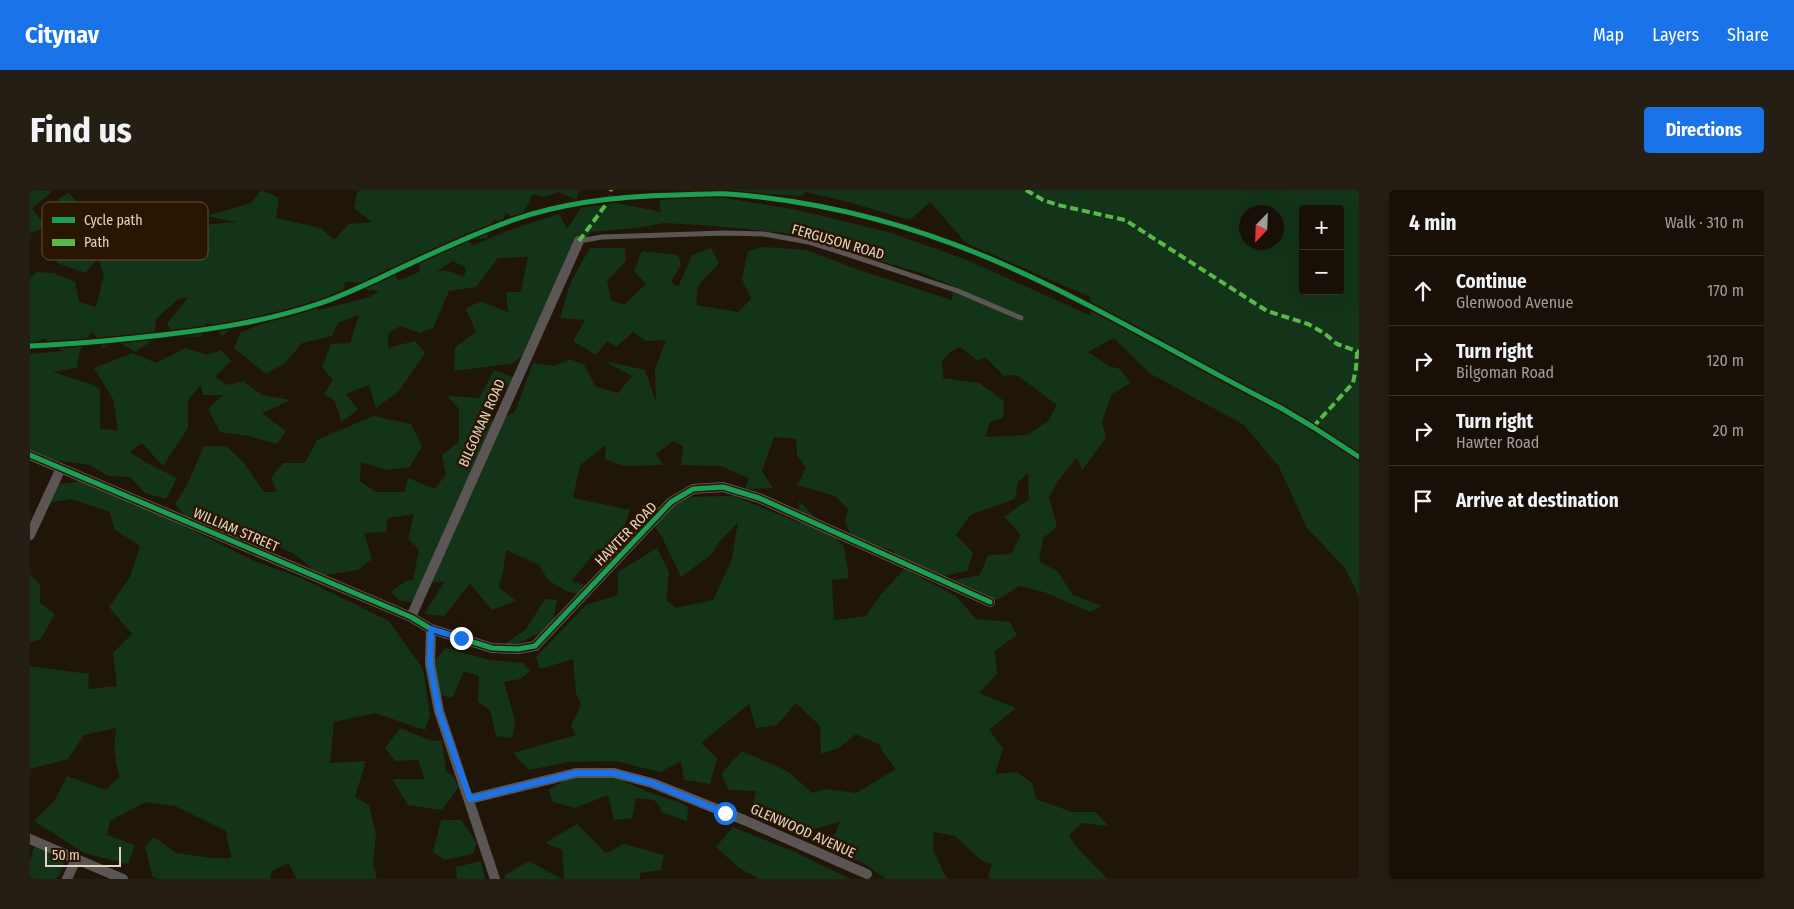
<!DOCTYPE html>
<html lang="en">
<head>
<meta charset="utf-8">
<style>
  body { margin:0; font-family:"Fira Sans Condensed",sans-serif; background:#251e15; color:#f1f3f6 }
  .controls { position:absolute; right:15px; top:15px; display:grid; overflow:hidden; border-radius:5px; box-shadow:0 5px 20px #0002 }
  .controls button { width:45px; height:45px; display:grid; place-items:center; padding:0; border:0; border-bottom:1px solid #363028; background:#181007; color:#f1f3f6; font:25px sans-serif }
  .compass { position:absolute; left:1209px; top:15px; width:45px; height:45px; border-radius:50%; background:#181007; box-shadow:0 5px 20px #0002; rotate:203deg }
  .scale { position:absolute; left:15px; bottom:12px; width:76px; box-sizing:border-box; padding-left:5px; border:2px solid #e1d3c5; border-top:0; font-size:14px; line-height:18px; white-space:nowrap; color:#e1d3c5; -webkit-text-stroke:4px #291500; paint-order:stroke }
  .stop { position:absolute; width:15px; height:15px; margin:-11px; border:4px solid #1a73e8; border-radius:50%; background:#fff }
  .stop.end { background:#1a73e8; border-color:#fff; box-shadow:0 1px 5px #0008 }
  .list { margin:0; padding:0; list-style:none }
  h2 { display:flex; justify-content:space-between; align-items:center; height:65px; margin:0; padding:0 20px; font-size:21px }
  h2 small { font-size:16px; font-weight:400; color:#9f9d9b }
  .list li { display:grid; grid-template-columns:32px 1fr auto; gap:15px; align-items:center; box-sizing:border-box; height:70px; padding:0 20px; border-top:1px solid #363028 }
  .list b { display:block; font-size:19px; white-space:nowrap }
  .list p { margin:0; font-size:16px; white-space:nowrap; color:#9f9d9b }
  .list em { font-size:16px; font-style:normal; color:#9f9d9b }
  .icon { flex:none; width:28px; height:28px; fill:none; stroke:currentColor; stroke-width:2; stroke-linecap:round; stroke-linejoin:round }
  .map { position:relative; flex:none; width:1329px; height:689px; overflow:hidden; border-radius:5px }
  header { display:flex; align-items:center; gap:30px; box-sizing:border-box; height:70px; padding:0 25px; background:#1a73e8; color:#fff }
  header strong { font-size:24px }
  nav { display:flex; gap:28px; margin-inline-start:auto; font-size:18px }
  .intro { display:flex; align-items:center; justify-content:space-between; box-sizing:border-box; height:120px; padding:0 30px }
  h1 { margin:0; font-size:35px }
  .button { padding:12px 22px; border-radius:5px; background:#1a73e8; color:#fff; font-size:18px; font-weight:700 }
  main { display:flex; gap:30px; padding:0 30px }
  aside { flex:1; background:#181007; border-radius:5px; box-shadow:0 5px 20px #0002 }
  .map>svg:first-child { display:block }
</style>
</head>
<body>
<header>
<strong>Citynav</strong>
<nav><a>Map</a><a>Layers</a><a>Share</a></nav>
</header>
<div class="intro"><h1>Find us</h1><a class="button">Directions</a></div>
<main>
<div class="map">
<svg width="1329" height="689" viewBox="0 0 1329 689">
  <rect width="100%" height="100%" fill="#201509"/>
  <path fill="#133418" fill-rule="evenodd" d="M0,0L23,1L2,18L16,37L0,43Z
    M231,0L249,8L246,28L291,38L304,50L319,34L342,32L324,18L327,2L331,0H550L546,10L529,2L513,7L503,4L489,31L476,23L471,34L464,29L457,48L441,50L435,41L442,56L474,42L529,24L537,39L551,18L587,13L631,22L629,11L656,0H1329V406L1314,377L1277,338L1249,277L1214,235L1119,183L1084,148L1058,162L1079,176L1090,179L1100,193L1082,204L1072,231L1076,248L1052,280L1047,268L1030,288L1019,307L1027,337L1013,348L1009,371L1028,382L1043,405L1072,416L1060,422L1014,402L989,396L967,410L925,390L950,385L958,365L981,364L991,345L974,327L999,309L998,283L988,292L985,309L940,325L926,345L943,363L937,381L913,386L875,377L862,360L824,350L815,333L818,319L805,306L767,295L776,278L767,265L766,249L744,247L732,281L743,298L715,299L719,288L691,276L651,275L653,256L643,251L626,264L633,275L594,276L575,269L576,255L550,275L543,308L600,320L595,335L577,360L567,359L542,391L560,397L547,404L536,401L518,390L509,375L476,360L473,382L469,397L486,411L462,420L440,394L414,426L394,424L415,391L401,393L384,412L370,411L361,402L376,391L383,390L389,359L378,349L384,324L358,328L356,342L334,343L342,369L328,380L290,386L266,365L242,353L227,360L155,326L145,314L157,295L174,256H196L214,273L234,302H247L241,288L253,273H275L287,250L343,226L381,234L392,256L380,277L356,280L331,272L330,291L346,302H375L378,288L405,299L416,284L412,265L429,252V219L417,206L449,208L464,180L485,188L461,216L462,233L485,222L503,173L524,176L540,169L554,175L566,197L588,203L602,186L574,171L615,180L626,213L625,179L636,150L616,151L603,142L586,157L577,151L566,165L543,151L555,130L530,128L541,91L560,58H595L596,71L577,91L581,110L594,115L616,94L604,81L612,61L648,65L651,74L641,92L648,97L662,65L681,58L689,73L668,96L666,115L708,122L721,109L712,89L718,61L734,57L776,60L829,80L922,110L923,96L894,84L755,43L686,36L634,33L607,38L560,42L548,62L501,160L481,174L424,181L425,157L446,142L436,119L450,111L478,122L476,102H491L498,67L468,68L446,97L419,101L403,138L390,143L370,136L358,144V158L385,151L395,163L369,201L346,218L339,195L316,204L328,220L311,232L305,211L294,204L303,190L292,177L301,154L320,153L329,125L308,133L302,146L272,153L255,173L236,184L204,158L211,142L251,127L208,130L193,146L177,132L171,147L144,146L137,133L159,107L148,109L126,129L123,150L105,162L85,150L73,159L62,141L50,160L47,178L23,182L60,194L70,199V239L88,240L83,209L64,178L103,163L126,173L155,158L178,165L191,160L201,171L185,187L197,195L213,191L232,205L261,210L232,223L256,241L247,254L218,246L190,242L178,219L193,205H173L171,195L158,210V238L133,276L112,253L100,262L117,273L147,288L136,309L115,303L100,287L78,286L60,275L14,269L0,263V164L33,161L14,148L0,155V88L7,82L24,83L45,92L49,112L66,117L74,85L68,68L55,83L27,73L24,54L28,9L39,3L60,25L76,17H106L133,13L132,37L154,49L181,34L207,32L176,26L221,13ZM709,2L771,6L776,2L818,12L880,30L900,12L936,53L1060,107L1061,126L935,69L858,42L767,20L683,6ZM1273,19H1310V101H1273ZM1216,22H1246V52H1216ZM423,71L436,78L434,87L419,81H407ZM390,74L389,82L367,91L366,85L372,76ZM315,92L332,93L337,100L349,101L340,107L288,120L279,111L293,113L314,101ZM930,157L948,171L955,167L974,186L987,185L1027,215L1018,231L997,245L955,247L960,232L973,228L974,211L949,193L913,188L912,171L920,162Z
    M51,291L116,317L224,371L271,388L359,431L393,479L400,525L395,540L345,523L304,532L300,573L336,571L325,607L339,615L346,644L343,675L347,689H267L258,673L242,681L240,689H129L122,686L115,656L124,647L146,663L181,668H201L196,641L145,616L115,612L80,631L77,645L105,655L98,674L54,663L4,631L25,610L37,586L76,600L89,587L84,560L86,538L54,545L38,569L0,579V476L59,484L58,499L87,496L83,463L102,444L79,417L100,387L110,356L84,339L80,322L41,309L13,314L22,295Z
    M703,306L770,333L769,311L814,357L819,388L802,390L804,430L836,426L849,407L874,379L926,406L946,429L980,432L987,445L965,461L967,484L949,503L986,518L959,540L973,558L965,584L987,582L1002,593L1006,609L1042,622H1066L1078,636L1052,633L1039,645L1045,655L1077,689H961L958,687L962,674L951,670L925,646L904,642L903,660L917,689H855L835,674L798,660L810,632L783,639L723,614L726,601L699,600L691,584L712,561L759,582L782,603L795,599L826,603L866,579L854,564L850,555L826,544L809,558L791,564L790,536L766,513L747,535L726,538L719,514L671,553L687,568L680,594L654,590L651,571L630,582L585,571L538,572L499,580L483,563L546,545L541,536L551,515L546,503L543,469L510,479L506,467L556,415L588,405V382L627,358L639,382L636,410L646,418L683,410L702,369L708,332L689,352L682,364L651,387L632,347L620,329L649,307Z
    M0,384L10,395V413L25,424L10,450L0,452Z
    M515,409L527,410L522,437L489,453L471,457L496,439Z
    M416,458L460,470L493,473L500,481L490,489L474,492L485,531L482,548L466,546L460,520L448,512L449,486L434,481L422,508L406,504L404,471Z
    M370,538L402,551L412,550L416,582L423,586L429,597L412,620L378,615L362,589H395L388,570L365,571L355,558Z
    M544,585L583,587L621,603L651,613L658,617L657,631L631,622L630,617L624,610L606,608L602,628L584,630L578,605L545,618L523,612L518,600Z
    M411,630H431L447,653L443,664L414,670L403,662Z
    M547,634L576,663L594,654L634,665L631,680L610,683V689H534L532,660L515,653Z
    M703,637L769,664L820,689H730L709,678L686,657Z
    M4,656L34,667L33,678L26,689H0V672Z
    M451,671L455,689H427L426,677Z
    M498,671L533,689H475L474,686Z"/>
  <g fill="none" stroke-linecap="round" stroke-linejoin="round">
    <path stroke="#5c5556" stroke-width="5" d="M549,51L572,47L695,43L734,44L779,52L829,68L928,101L991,128"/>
    <path stroke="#5c5556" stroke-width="10" d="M0,265L381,427L401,439L462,458L488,459L505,456L641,312L663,299L693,297L729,308L960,412
      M0,345L31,278
      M381,427L549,51
      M401,439L400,474L409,521L465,689
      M440,609L546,583H584L622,593L714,630L837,684
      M0,649L93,689
      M37,689L46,669"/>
    <path stroke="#58b947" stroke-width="4" stroke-dasharray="8 4" stroke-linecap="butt" d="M996,0L1013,10L1028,15L1095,30L1237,121L1278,134L1294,143L1307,154L1329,162
      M549,51L580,9L581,0
      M1283,237L1323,193L1326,178L1327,162"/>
    <g stroke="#291500" stroke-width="8">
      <path id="cycleway" d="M0,156C44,154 88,150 132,145C185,139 237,131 288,114C318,104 345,90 373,77C409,60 446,43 483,30C534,12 591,6 646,5C663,5 682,3 699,4C791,11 883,35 968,72C1065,114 1156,170 1251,218L1283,237L1329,267
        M0,265L381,427L401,439L462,458L488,459L505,456L641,312L663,299L693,297L729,308L960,412"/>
    </g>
    <use href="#cycleway" stroke="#1a9f57" stroke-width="5"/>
  </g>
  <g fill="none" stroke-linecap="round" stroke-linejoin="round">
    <path stroke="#1a73e8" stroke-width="6" d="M431,448L401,439L400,474L409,521L440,609L546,583H584L622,593L695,623"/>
  </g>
  <g text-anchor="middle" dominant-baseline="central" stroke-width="5" stroke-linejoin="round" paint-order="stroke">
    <g font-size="14" fill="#e1d3c5" stroke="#291500">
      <text transform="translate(808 52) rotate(16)">FERGUSON ROAD</text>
      <text transform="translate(452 233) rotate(-66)">BILGOMAN ROAD</text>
      <text transform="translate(206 340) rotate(23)">WILLIAM STREET</text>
      <text transform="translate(596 344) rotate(-46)">HAWTER ROAD</text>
      <text transform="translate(773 641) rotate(24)">GLENWOOD AVENUE</text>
    </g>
  </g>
  <rect x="12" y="12" width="166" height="58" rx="8" fill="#291500" stroke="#604e3b" stroke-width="1"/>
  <rect x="22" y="27" width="23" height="6" fill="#1a9f57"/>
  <rect x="22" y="49" width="23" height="7" fill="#58b947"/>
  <g font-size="14" fill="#e1d3c5">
    <text x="54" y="35">Cycle path</text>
    <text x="54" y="57">Path</text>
  </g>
</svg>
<div class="controls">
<button>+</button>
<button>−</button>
</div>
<svg class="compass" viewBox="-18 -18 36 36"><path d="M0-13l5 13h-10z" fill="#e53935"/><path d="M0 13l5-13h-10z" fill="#9f9d9b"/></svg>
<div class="scale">50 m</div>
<div class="stop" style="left:695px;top:623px"></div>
<div class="stop end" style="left:431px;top:448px"></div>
</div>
<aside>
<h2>4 min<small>Walk · 310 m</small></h2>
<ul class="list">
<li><svg class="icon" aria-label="ahead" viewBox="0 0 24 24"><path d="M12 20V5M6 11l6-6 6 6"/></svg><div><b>Continue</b><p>Glenwood Avenue</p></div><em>170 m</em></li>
<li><svg class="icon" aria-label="right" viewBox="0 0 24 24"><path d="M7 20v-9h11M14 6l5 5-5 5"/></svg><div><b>Turn right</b><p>Bilgoman Road</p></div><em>120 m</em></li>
<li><svg class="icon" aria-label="right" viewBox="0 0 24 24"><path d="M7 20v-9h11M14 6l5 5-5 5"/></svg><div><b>Turn right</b><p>Hawter Road</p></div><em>20 m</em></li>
<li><svg class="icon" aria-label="arrive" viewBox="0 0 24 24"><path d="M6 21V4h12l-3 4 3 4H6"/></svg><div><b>Arrive at destination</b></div></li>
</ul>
</aside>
</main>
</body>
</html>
